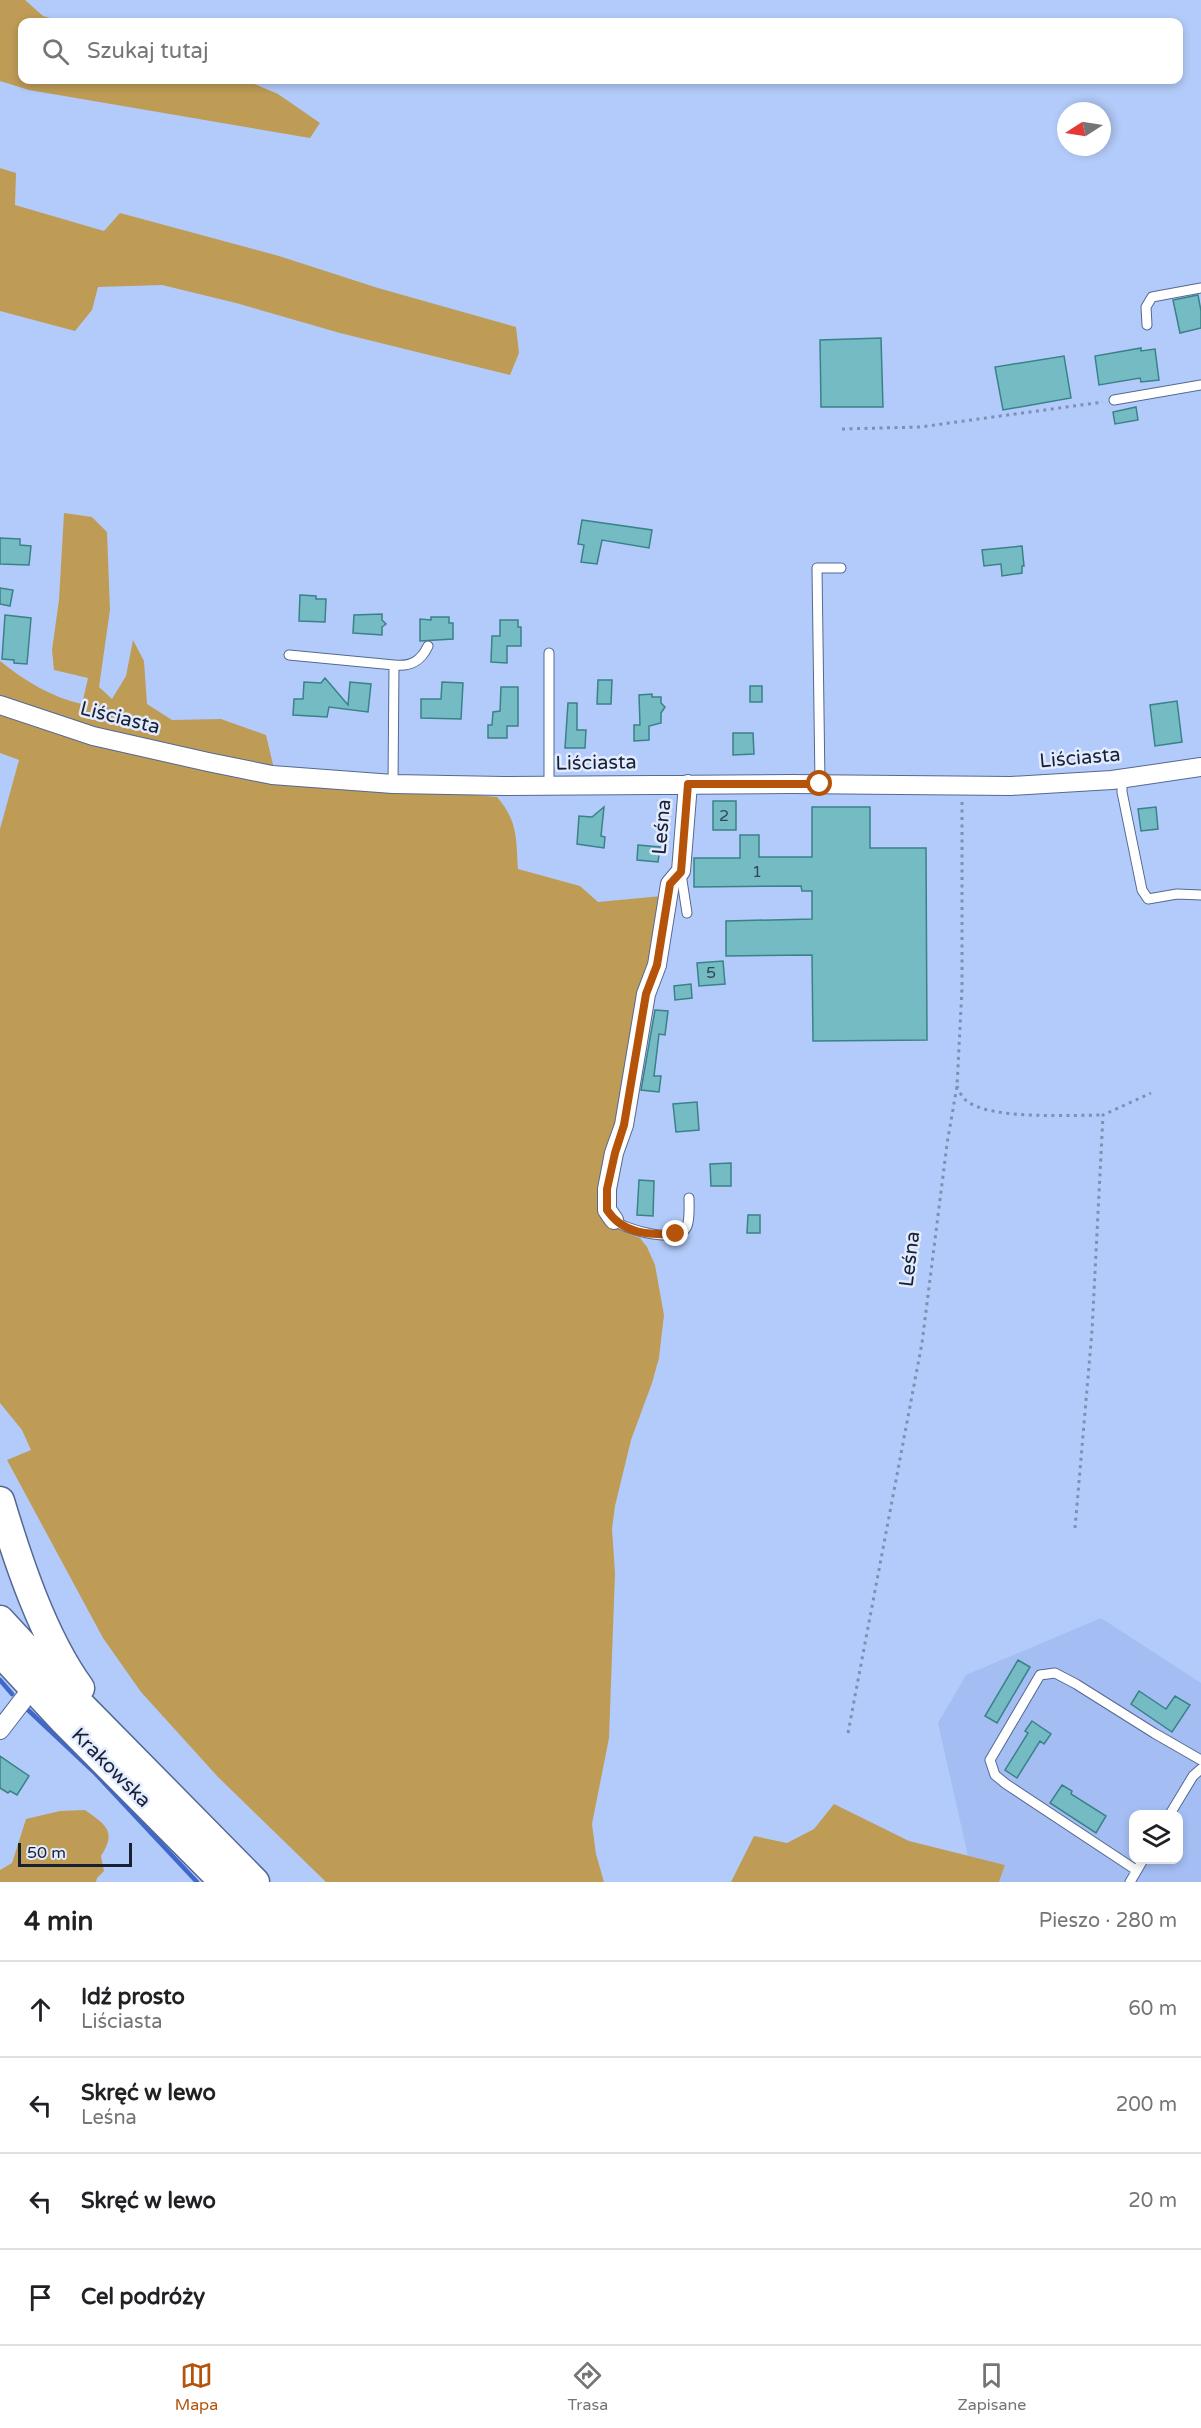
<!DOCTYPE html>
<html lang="pl">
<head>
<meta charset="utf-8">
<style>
  body { margin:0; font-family:"Varela Round",sans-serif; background:#f6f6f6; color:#202124 }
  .controls { position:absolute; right:18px; bottom:18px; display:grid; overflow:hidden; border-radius:12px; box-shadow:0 3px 9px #0003 }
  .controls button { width:54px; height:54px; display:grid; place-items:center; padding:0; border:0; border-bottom:2px solid #e0e0e0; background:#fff; color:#202124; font:30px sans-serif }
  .compass { position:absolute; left:1057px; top:102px; width:54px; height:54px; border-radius:50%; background:#fff; box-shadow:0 3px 9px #0003; rotate:258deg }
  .scale { position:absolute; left:18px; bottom:15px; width:114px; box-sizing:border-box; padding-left:6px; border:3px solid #182132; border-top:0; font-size:16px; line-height:21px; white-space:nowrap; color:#182132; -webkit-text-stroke:4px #e2ebff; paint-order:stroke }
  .stop { position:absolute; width:18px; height:18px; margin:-14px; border:4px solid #b45309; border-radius:50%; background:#fff }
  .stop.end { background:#b45309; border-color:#fff; box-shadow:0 2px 6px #0008 }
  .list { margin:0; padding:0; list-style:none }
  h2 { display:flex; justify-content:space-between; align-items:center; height:78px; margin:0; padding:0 24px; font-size:26px }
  h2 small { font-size:20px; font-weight:400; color:#757577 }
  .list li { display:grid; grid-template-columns:39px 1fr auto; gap:18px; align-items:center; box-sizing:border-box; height:96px; padding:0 24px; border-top:2px solid #e0e0e0 }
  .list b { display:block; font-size:22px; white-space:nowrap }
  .list p { margin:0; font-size:20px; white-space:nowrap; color:#757577 }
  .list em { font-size:20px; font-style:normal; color:#757577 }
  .icon { flex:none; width:33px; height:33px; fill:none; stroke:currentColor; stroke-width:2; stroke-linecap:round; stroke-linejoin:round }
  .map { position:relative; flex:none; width:1201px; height:1882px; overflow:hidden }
  .search { position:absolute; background:#fff; box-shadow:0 3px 9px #0003; left:18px; right:18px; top:18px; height:66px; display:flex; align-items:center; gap:15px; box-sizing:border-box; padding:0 21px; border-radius:12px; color:#757577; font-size:22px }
  .sheet { height:462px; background:#fff }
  nav { display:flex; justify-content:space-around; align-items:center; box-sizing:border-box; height:84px; border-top:2px solid #e0e0e0; background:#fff; font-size:16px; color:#757577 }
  nav a { display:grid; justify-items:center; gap:3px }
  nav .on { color:#b45309 }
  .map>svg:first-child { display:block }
</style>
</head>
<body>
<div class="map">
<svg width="1201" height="1882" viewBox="0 0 1201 1882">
  <rect width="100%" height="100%" fill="#b3cbfa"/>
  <path fill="#a4bef4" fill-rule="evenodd" d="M1101,1618L1201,1683V1882H999L1005,1865L968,1856L938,1723L966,1675ZM1134,1814H1178V1860H1134Z"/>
  <path fill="#be9c56" d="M0,0H25L43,16L63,22H22V80H245L278,94L320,123L310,138L29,90L0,81Z
    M0,168L16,173L15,205L104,231L120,213L279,256L378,288L516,327L519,353L510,375L340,333L236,303L162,285L98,287L92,310L75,331L0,311Z
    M64,513L92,517L107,532L110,610L99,687L112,699L126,676L133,640L144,661L147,704L172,720L221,719L266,735L276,777L497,797C518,821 516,839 518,869L580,886L598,902L662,896L610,1220L620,1230L640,1238L647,1247L655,1265L664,1315L659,1358L652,1383L631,1440L615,1506L612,1529L615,1573L609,1738L592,1824L596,1854L604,1882H326L218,1777L141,1692L103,1638L7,1460L31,1450L22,1430L0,1403V829L19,760L0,753V661C25,681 51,697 82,704L88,678L54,670L52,650L59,600Z
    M834,1804L909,1841L1005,1865L999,1882H731L754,1836L787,1843L814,1829Z
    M85,1810C106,1825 117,1831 101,1856L104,1871L97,1878L96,1882H0V1870L12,1863L26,1819L60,1811Z"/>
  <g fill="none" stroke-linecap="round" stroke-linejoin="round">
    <path stroke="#3f68cb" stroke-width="4.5" d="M0,1680L12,1694
      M27,1709L94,1772L197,1882"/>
  </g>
  <path fill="#75bbc3" stroke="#3a8188" stroke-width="1.5" d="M1198,295L1201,311V328L1180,333L1173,300Z
    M881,338L883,407H821L820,340Z
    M1141,348V351L1155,349L1159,380L1141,382L1140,378L1099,385L1095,356Z
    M1064,356L1071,398L1003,410L995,367Z
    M1136,407L1138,420L1115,424L1113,412Z
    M582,520L652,530L649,548L602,540L597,564L581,562L584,545L578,544Z
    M0,538L20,539V545L31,546L29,565L0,564Z
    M1022,546L1024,566H1022V573L1002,576L1001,564L984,566L982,550Z
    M0,588L13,590L10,606L0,604Z
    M300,595L316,596V599H326L325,622L299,621Z
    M382,614V620L386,624L382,627V635L353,633L354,615Z
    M5,615L31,618L27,664L14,663V660L2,659Z
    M431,617H449V623H453V639L420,641V619L431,620Z
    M500,620H518V627H521V646H507V663L491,662L492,636H500Z
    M325,678L348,705L350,682L371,684L368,712L329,707L327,717L293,715L294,699H303L304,682L321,683Z
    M598,680H612L611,704H597Z
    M442,682L463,683L461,719L421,718V699H441Z
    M750,686H762V702H750Z
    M501,687H518V726H507V738H488V725H492L493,712L500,711Z
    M652,694V697H661V703L665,707L661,713V723L649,726V740L634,741V725H640L639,695Z
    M1177,701L1182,742L1155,746L1150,705Z
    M568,703H577V730H586L585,748H565Z
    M733,733H753L754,754L733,755Z
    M713,801H736V830H713Z
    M604,807L601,836L605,837L604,848L577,844L579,816L592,817Z
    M812,807H870V848H926L927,1040L813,1041L812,955L726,956V921L812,919V891H802L801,886L694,887V858H740V835H759V857H812Z
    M1156,807L1158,829L1141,831L1138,809Z
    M638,845L660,847L658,862L637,860Z
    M723,961L725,984L699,986L697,963Z
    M691,984L692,998L675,1000L674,986Z
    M655,1010L668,1011L665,1035L659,1034L654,1076H661L659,1092L641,1090Z
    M697,1102L699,1130L676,1132L673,1104Z
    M731,1163V1186H711L710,1164Z
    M639,1180L654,1181L653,1216L637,1215Z
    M748,1215H760V1233H747Z
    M1018,1660L1030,1667L997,1723L985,1716Z
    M1139,1691L1166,1709L1175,1696L1190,1705L1172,1732L1131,1704Z
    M1032,1721L1051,1734L1044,1744L1040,1741L1017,1778L1005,1770L1028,1733L1025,1731Z
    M0,1756L29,1776L17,1795L10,1791L8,1793L0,1788Z
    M1062,1785L1072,1791L1071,1794L1106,1816L1096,1833L1050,1803Z"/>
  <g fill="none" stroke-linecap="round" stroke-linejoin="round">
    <g stroke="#546892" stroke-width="11">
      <path id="service" d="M1147,325L1146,307L1152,297L1201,288
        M1114,400L1201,385
        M289,655L394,665L393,784
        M394,665C411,667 421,661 428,646
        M1122,778V792L1142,890L1148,899L1177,894L1201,895
        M820,784L817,568H841
        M549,786V653
        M681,874L687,913
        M614,1220C625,1230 679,1245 687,1226C690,1219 689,1206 689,1198
        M1170,1814L1193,1776L1201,1769
        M1136,1870L1006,1784L995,1775L990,1760L1040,1675L1055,1673L1076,1684L1154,1733L1201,1760
        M1130,1882L1143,1860"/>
    </g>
    <g stroke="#546892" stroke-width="20">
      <path id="minor" d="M0,705L93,736L208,762L272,775L393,784L504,786L791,784L1011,786L1112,780L1201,767
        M614,1220L607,1210V1189L614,1153L624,1125L646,994L657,965L670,884L681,871L688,784
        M0,1730L33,1687"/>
    </g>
    <g stroke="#546892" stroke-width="31">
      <path id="primary" d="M0,1501C18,1561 43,1637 80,1688
        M0,1620L48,1672L255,1882
        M0,1652L64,1721L224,1882"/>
    </g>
    <path stroke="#7d90b4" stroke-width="3" stroke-dasharray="3 4.5" stroke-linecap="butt" d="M842,429L920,427L1103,402
      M957,1086C959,1091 962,1098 967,1101C990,1120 1072,1115 1103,1115
      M1075,1528L1092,1331L1103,1115L1151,1093
      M848,1733L922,1343L947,1144L957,1086L962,988V802"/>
    <use href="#service" stroke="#fff" stroke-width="9"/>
    <use href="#minor" stroke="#fff" stroke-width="18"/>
    <use href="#primary" stroke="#fff" stroke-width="28"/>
  </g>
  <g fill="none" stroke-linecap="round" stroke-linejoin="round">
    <path stroke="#b45309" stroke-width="8" d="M676,1234C648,1235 623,1234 607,1210V1189L615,1153L624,1125L646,994L657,965L670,884L681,872L688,784H820"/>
  </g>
  <g text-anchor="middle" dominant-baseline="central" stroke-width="5" stroke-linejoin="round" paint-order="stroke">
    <g font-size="16" fill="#2f4856">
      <text x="724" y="816">2</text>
      <text x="757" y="872">1</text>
      <text x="711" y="973">5</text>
    </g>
    <g font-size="20" fill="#182132" stroke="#e2ebff">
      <text transform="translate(120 718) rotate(14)">Liściasta</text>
      <text transform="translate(1080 758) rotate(-5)">Liściasta</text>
      <text transform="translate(596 763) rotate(-1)">Liściasta</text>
      <text transform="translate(662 827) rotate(-85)">Leśna</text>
      <text transform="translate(910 1259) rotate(-83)">Leśna</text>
      <text transform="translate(111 1768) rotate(45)">Krakowska</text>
    </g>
  </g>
</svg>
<div class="controls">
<button><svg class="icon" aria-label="layers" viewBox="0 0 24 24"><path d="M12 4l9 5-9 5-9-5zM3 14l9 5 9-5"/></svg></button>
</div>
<svg class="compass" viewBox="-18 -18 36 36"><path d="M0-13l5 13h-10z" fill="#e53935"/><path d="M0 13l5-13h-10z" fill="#757577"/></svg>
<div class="scale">50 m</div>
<div class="stop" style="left:820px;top:784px"></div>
<div class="stop end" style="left:676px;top:1234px"></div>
<div class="search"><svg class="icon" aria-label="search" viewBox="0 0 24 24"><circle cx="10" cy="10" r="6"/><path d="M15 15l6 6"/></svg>Szukaj tutaj</div>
</div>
<section class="sheet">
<h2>4 min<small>Pieszo · 280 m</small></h2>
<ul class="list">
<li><svg class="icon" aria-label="ahead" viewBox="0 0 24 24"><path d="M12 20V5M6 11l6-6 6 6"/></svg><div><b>Idź prosto</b><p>Liściasta</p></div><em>60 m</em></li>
<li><svg class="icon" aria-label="left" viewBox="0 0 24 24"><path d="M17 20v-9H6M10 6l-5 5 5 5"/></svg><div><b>Skręć w lewo</b><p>Leśna</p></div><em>200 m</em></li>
<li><svg class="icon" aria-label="left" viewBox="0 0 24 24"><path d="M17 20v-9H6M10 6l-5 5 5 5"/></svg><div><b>Skręć w lewo</b></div><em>20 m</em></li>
<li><svg class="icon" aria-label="arrive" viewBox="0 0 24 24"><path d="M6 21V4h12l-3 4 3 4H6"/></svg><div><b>Cel podróży</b></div></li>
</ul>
</section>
<nav>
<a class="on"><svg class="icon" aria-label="map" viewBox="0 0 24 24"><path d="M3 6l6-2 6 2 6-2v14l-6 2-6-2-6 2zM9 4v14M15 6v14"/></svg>Mapa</a>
<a><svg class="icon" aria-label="directions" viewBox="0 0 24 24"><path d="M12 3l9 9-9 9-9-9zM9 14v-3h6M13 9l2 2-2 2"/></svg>Trasa</a>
<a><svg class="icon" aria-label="saved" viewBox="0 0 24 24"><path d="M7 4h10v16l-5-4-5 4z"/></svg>Zapisane</a>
</nav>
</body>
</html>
